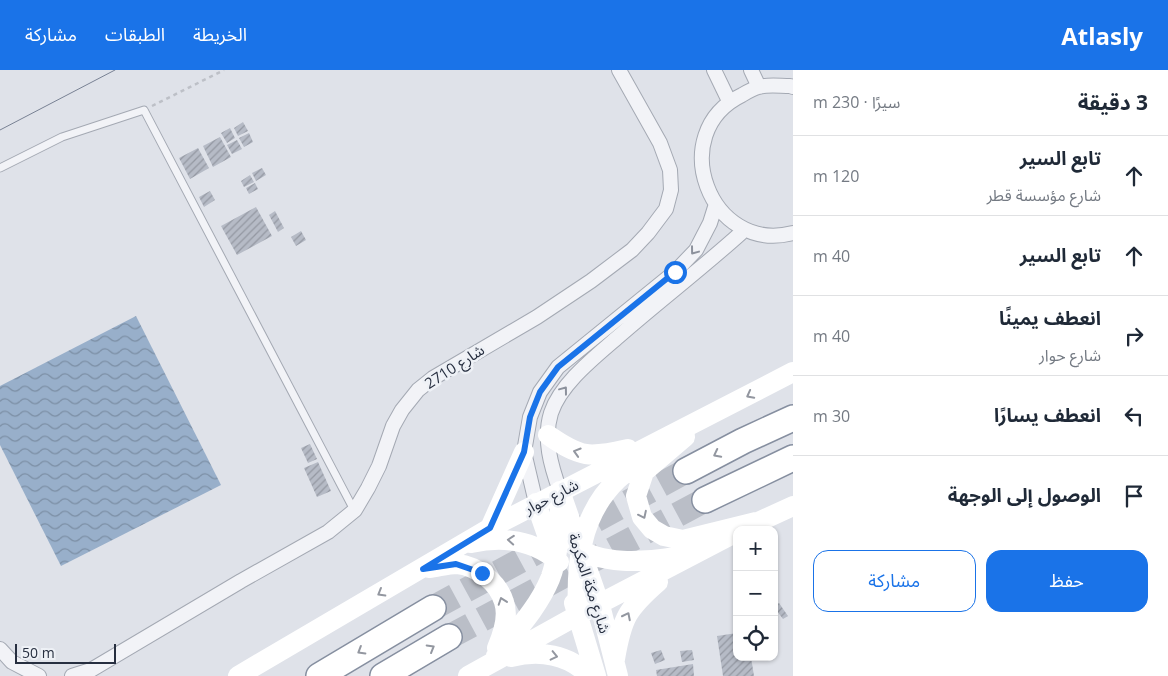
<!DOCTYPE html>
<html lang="ar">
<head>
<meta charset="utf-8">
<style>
  body { margin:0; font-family:"Open Sans","Noto Sans Arabic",sans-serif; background:#f2f2f3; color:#1f2937; direction:rtl }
  .controls { position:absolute; right:15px; bottom:15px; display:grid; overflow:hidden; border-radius:10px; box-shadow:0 1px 4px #0004 }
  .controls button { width:45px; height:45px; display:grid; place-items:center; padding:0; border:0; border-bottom:1px solid #e0e1e3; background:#fff; color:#1f2937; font:25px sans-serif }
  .scale { position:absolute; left:15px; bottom:12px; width:101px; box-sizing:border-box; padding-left:5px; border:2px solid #272f40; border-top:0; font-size:14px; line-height:18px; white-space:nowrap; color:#272f40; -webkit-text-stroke:4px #eef1f6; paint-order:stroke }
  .stop { position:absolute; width:15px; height:15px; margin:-11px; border:4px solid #1a73e8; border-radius:50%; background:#fff }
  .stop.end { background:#1a73e8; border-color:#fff; box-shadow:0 1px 5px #0008 }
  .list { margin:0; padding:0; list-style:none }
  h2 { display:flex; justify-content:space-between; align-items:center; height:65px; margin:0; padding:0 20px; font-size:21px }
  h2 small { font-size:16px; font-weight:400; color:#747a83 }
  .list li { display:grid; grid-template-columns:32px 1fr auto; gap:15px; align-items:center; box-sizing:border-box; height:80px; padding:0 20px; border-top:1px solid #e0e1e3 }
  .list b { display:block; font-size:19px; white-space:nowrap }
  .list p { margin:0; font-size:16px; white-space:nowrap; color:#747a83 }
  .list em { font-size:16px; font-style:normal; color:#747a83 }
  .actions { display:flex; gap:10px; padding:15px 20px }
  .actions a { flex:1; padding:11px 0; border:1px solid #1a73e8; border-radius:15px; text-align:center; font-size:18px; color:#1a73e8 }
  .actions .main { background:#1a73e8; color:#fff }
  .icon { flex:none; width:28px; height:28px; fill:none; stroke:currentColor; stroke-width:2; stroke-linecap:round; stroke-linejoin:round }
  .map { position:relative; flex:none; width:793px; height:606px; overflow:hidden; direction:ltr }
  header { display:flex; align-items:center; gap:30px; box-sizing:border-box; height:70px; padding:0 25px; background:#1a73e8; color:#fff }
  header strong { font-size:24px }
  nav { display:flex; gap:28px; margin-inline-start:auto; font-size:18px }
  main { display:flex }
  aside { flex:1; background:#fff }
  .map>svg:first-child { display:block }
</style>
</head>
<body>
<header>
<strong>Atlasly</strong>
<nav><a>الخريطة</a><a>الطبقات</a><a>مشاركة</a></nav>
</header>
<main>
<aside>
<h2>3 دقيقة<small>سيرًا · 230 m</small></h2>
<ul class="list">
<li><svg class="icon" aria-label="ahead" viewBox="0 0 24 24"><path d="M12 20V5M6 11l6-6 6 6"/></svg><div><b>تابع السير</b><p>شارع مؤسسة قطر</p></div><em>120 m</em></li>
<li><svg class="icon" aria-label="ahead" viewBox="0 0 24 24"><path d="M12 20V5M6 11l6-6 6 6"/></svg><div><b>تابع السير</b></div><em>40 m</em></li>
<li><svg class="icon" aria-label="right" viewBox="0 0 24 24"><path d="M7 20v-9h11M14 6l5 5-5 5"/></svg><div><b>انعطف يمينًا</b><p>شارع حوار</p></div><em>40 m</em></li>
<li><svg class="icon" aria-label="left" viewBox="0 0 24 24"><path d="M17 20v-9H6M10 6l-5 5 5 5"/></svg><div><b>انعطف يسارًا</b></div><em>30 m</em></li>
<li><svg class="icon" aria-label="arrive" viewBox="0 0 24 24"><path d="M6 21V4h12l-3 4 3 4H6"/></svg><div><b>الوصول إلى الوجهة</b></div></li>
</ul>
<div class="actions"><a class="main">حفظ</a><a>مشاركة</a></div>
</aside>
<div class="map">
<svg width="793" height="606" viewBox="0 0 793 606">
  <defs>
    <pattern id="water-waves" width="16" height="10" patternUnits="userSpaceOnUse" patternTransform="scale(1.25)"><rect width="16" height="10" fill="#98afca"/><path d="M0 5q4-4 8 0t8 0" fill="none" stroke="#7c8fa5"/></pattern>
    <pattern id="building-hatch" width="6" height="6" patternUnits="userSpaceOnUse" patternTransform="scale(1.25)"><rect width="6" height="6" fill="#b6bbc6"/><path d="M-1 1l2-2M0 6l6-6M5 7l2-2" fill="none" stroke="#9498a2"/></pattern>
  </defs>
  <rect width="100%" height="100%" fill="#dfe2e9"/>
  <path fill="url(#water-waves)" d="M136,246L221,415L61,496L0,375V316Z"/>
  <path fill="url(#building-hatch)" d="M243,52L248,61L238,66L234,58Z
    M230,58L235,68L227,73L221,63Z
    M249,63L253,72L244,77L239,68Z
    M220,67L231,87L213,97L203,76Z
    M237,70L242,79L232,84L227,75Z
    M198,78L209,98L190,109L179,88Z
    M262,98L266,105L256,111L252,103Z
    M250,105L254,112L244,117L241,111Z
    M255,113L258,119L249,124L246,118Z
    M210,121L215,130L204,137L199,127Z
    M256,137L272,166L237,185L221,156Z
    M275,141L284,158L278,162L269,145Z
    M301,161L306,170L296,176L291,167Z
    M310,374L317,389L308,393L301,378Z
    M318,392L331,421L317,427L304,398Z
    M779,533L788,546L783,549L774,537Z
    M737,563V587H751L754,606H723L717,566Z
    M661,580L665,590L655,594L651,583Z
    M692,580L694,590L682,592L680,581Z
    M693,594L694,606H657L656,600Z"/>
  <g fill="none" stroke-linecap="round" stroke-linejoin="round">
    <path stroke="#babec7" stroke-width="25" stroke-dasharray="25 12" stroke-linecap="butt" d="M433,538L686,401
      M449,567L705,430"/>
    <g stroke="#a4a9b3" stroke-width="9">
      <path id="lane" d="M0,98L62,67L144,40L354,440"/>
    </g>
    <g stroke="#a4a9b3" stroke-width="16">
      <path id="street" d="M714,0L729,31
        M751,0L759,17
        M793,17L790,16C780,16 768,14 759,17C754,18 747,22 742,25C664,63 710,185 793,163
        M560,421C551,396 543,369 551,343C561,313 595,287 619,266C659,231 701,199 741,163
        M536,433L524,382L530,347L540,322L558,297L675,202L696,180L710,153L715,137
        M0,579L12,592L39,606
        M72,606L91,600L241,511L328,462L355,440L368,418L379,396L393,356L402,340L418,320L433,308L537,247L591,211L632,180L648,163L666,139L671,120L670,100L660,73L619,0"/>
    </g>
    <g stroke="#868fa0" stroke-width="28">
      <path id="highway" d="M686,401L743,371L793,348
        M705,430L793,388
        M319,606L433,538
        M383,606L449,567"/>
    </g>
    <path stroke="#bdc0c7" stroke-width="2.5" stroke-dasharray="4 4" stroke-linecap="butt" d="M152,36L224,0"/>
    <use href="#lane" stroke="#f2f3f7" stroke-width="7"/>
    <use href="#street" stroke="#f2f3f7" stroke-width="14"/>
    <path stroke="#fff" stroke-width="20" d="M548,365C581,388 589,388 628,379
      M685,367L644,402L636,426L642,447L652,459L664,466L683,470L756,452
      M560,421L600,535L618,606
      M536,433L554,485
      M490,458L524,382
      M745,458L793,436
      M471,473C502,466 534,470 559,492
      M574,475C600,496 644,492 676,487
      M429,498C438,497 448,494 457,494C477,496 498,512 504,532C509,547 503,564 497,578
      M574,533L596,606
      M578,545C576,495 579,446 618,409C627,401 640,394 650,387
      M496,586C515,562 538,538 550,509C559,486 559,460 560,436
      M511,587C539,580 569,584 589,606
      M615,589C622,548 627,539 658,512
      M238,606L490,458L793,302
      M468,606L578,545L737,462"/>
    <use href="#highway" stroke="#fff" stroke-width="25"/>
    <path stroke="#788193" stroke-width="1" d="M0,60L115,0"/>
  </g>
  <defs><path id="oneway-chevron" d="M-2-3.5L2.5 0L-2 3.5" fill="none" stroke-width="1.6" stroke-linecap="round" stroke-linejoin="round" transform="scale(1.25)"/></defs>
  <g stroke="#8c919c">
    <use href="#oneway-chevron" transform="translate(694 181) rotate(127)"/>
    <use href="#oneway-chevron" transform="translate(564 320) rotate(-53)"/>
  </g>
  <g stroke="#9397a0">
    <use href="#oneway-chevron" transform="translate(750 325) rotate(152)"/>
    <use href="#oneway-chevron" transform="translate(577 382) rotate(-163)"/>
    <use href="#oneway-chevron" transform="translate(717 384) rotate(153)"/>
    <use href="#oneway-chevron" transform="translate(643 445) rotate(64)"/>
    <use href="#oneway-chevron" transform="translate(511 470) rotate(-176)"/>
    <use href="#oneway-chevron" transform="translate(381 523) rotate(150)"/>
    <use href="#oneway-chevron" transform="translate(502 531) rotate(-109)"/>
    <use href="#oneway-chevron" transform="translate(627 546) rotate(-63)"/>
    <use href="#oneway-chevron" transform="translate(431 578) rotate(-30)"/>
    <use href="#oneway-chevron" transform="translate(361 581) rotate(149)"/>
    <use href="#oneway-chevron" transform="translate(554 586) rotate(13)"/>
  </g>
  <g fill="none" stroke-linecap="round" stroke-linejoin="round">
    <path stroke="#1a73e8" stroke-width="6" d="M482,503L456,494L423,499L490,458L524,382L530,347L540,322L558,297L675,202"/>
  </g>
  <g text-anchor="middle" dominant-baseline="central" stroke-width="5" stroke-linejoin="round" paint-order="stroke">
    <g font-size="15" fill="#272f40" stroke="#eef1f6">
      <text transform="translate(454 296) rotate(-33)">شارع 2710</text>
      <text transform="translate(551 426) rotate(-27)">شارع حوار</text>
      <text transform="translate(590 513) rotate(72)">شارع مكة المكرمة</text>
    </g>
  </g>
</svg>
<div class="controls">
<button>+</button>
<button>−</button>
<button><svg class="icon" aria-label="locate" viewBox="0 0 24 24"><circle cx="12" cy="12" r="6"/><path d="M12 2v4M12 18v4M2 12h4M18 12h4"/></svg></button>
</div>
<div class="scale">50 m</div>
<div class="stop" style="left:675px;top:202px"></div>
<div class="stop end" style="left:482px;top:503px"></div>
</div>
</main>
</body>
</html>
